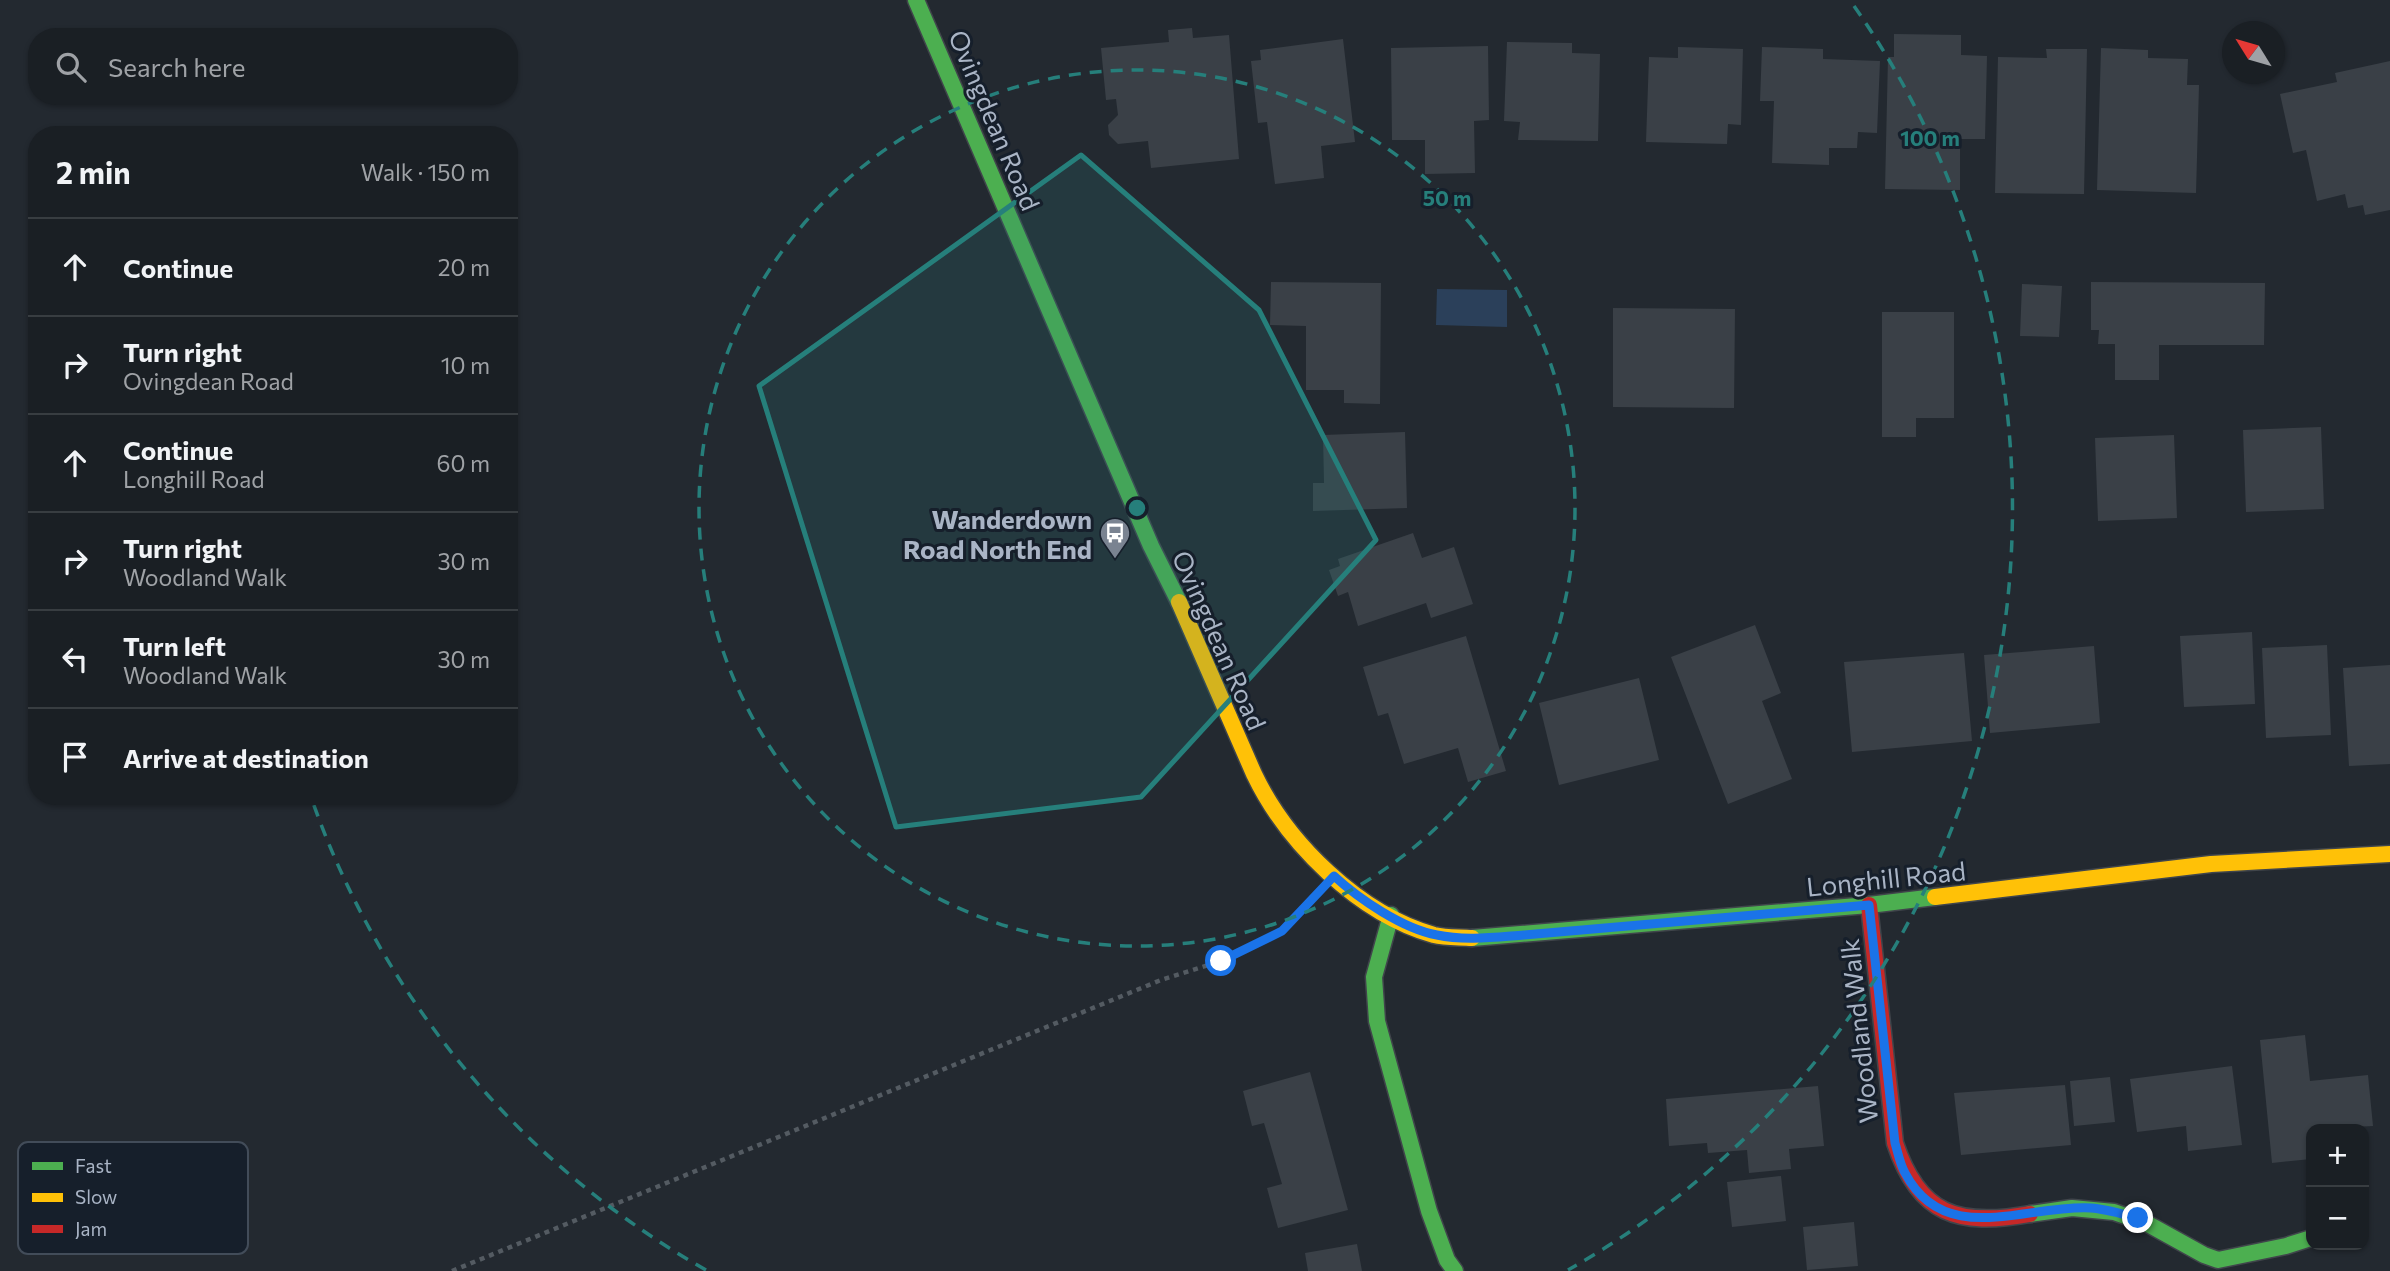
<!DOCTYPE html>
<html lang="en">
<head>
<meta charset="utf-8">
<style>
  body { margin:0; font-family:Commissioner,sans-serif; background:#272c31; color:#f1f3f6 }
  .controls { position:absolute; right:21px; bottom:21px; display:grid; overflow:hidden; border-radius:14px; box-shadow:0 2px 5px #0004 }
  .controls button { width:63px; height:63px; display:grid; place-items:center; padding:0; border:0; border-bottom:2px solid #383d41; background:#1a1f24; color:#f1f3f6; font:35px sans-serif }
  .compass { position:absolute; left:2222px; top:21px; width:63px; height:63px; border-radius:50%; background:#1a1f24; box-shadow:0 2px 5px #0004; rotate:307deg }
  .stop { position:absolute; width:21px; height:21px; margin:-16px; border:5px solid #1a73e8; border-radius:50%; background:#fff }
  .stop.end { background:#1a73e8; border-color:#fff; box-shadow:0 2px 7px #0008 }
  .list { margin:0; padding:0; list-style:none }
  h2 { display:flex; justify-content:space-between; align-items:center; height:91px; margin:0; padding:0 28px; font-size:30px }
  h2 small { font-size:23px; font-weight:400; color:#9fa2a6 }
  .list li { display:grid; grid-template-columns:46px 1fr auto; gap:21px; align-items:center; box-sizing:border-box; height:98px; padding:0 28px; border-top:2px solid #383d41 }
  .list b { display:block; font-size:26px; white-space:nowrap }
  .list p { margin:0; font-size:23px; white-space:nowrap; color:#9fa2a6 }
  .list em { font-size:23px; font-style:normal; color:#9fa2a6 }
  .icon { flex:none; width:38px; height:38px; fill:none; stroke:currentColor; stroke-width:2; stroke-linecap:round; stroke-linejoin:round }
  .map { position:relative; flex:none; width:2390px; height:1271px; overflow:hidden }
  .search { position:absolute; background:#1a1f24; box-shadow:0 2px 5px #0004; left:28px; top:28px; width:490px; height:77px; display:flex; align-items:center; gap:18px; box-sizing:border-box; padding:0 24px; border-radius:28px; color:#9fa2a6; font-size:26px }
  .panel { position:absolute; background:#1a1f24; box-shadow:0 2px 5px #0004; left:28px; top:126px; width:490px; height:679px; border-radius:28px }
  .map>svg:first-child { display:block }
</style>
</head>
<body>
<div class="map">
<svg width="2390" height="1271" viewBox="0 0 2390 1271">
  <rect width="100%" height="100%" fill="#232930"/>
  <path fill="#2b405a" d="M1437,289L1507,290V327L1436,325Z"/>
  <path fill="#3a4047" d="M1192,28L1193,38L1229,35L1239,159L1151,168L1148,141L1118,144L1109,135L1108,125L1118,115L1116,99L1106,100L1101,48L1169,42L1168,30Z
    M1894,34L1961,35V55L1987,56L1985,139H1960V190L1885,189L1888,57H1894Z
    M1343,39L1355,142L1321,146L1324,178L1275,184L1267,122L1258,123L1251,61L1261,60L1260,50Z
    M1507,42L1572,43V53L1600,54L1598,141L1518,140L1520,122L1504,121Z
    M1488,46L1489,120L1474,121L1475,173L1425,174V140H1392L1391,48Z
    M1678,47L1743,49L1741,125L1728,124L1727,144L1646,142L1649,57L1678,58Z
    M1762,47L1823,49V59L1880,61L1877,133L1858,132L1857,148H1829V165L1772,163L1774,101H1760Z
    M2101,48L2148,50V58L2188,59L2187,85H2199L2196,193L2097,190Z
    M2046,49H2087L2084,194L1995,193L1998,57L2047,58Z
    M2390,61V210L2365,215L2363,205L2348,208L2345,194L2317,201L2306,150L2293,153L2280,94L2337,82L2335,73Z
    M1271,282L1381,283L1380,404L1344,403V390H1306V326L1270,325Z
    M2091,282L2265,283L2264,345H2159V380H2115V344H2098L2099,330H2091Z
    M2022,284L2062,286L2059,337L2020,336Z
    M1613,308L1735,309L1734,408L1613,407Z
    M1882,312H1954V418H1916V437H1882Z
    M2321,427L2324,509L2246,512L2243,430Z
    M1405,432L1407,508L1313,511V483H1324L1323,435Z
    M2174,435L2177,518L2098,521L2095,438Z
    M1413,533L1422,558L1454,547L1473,604L1431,618L1426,603L1358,626L1348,592L1338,596L1329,570L1340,566L1338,559Z
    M1755,625L1781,693L1762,701L1792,779L1728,804L1671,657Z
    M2252,632L2255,704L2184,707L2180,636Z
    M1466,636L1506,771L1468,782L1458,748L1404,764L1388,713L1378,716L1363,667Z
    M2327,645L2331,735L2266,738L2262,648Z
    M2094,646L2100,723L1990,733L1984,655Z
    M1964,653L1972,741L1852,752L1844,662Z
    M2390,665V764L2349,766L2343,668Z
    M1639,678L1659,760L1559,785L1539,703Z
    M2305,1035L2310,1081L2368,1075L2373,1126L2311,1129V1159L2272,1163L2260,1040Z
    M2232,1066L2242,1145L2188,1151L2186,1126L2137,1132L2130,1079Z
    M1310,1072L1348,1210L1278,1228L1267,1188L1282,1184L1264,1123L1252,1126L1243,1091Z
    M2110,1077L2115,1122L2074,1126L2070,1081Z
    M2065,1085L2071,1145L1961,1155L1954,1093Z
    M1818,1086L1824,1146L1789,1149L1791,1169L1749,1173L1747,1150L1708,1153L1707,1143L1669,1146L1666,1099Z
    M1781,1176L1786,1221L1732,1227L1727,1182Z
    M1854,1222L1858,1266L1807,1270L1803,1227Z
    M1357,1244L1362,1271H1308L1305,1253Z"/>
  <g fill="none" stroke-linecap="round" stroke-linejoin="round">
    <g stroke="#40454b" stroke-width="19">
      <path id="fast" d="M916,0L1151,546L1179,602
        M1391,915L1374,977L1377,1021L1429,1211L1447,1260L1455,1271
        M1472,938L1869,905L1935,897
        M2030,1214L2072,1208L2114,1212L2148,1224L2204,1255L2218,1260L2286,1246L2311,1238"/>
    </g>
    <g stroke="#40454b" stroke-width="19">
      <path id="slow" d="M1179,602L1254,774C1287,843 1359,914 1434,935C1446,938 1459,937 1472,938
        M1935,897L2211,864L2390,854"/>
    </g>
    <g stroke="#40454b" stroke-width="19">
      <path id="jam" d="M1869,905L1895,1143C1919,1215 1958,1227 2030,1214"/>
    </g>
    <path stroke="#545b62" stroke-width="4.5" stroke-dasharray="5 5" stroke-linecap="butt" d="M452,1271L1161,980L1221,961L1282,931L1300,912"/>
    <use href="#fast" stroke="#4caf50" stroke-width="16"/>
    <use href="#slow" stroke="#ffc107" stroke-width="16"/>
    <use href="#jam" stroke="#c62828" stroke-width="16"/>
  </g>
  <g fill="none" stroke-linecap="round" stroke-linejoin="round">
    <path stroke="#1a73e8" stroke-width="9" d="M1221,961L1282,931L1334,876C1359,899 1403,929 1437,935C1465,941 1496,937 1524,935L1869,905L1895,1143C1898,1153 1900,1164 1905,1173C1945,1249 2027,1204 2091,1208C2106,1209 2122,1214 2138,1218"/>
  </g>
  <path fill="#267f7b" fill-opacity="0.2" stroke="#267f7b" stroke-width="5" stroke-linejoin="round" d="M1081,155L1259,310L1376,540L1141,797L896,827L759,386Z"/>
  <g fill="none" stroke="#267f7b" stroke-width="3.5" stroke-dasharray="12 9">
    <circle cx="1137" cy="508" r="438"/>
    <path d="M706 1270A875 875 0 0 1 312 800M1854 6A875 875 0 0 1 1568 1270"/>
  </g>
  <defs>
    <g id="bus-pin" transform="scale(1.575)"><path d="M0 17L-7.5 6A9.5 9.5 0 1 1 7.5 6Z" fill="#7a8391" stroke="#161f2b"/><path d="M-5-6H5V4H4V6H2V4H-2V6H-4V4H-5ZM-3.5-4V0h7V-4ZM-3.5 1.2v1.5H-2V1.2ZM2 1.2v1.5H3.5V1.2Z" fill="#fff"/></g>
  </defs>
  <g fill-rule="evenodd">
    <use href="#bus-pin" x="1115" y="533"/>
  </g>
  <g text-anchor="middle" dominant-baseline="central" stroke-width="6" stroke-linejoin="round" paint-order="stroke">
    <g font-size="26" fill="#a9b4c5" stroke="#161f2b">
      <text transform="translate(995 120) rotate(67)">Ovingdean Road</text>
      <text transform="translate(1220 640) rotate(66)">Ovingdean Road</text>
      <text transform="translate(1886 878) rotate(-6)">Longhill Road</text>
      <text transform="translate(1858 1031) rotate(-96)">Woodland Walk</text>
    </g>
    <g font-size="26" font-weight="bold" fill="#a9b4c5" stroke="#161f2b" text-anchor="end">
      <text x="1092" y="518">Wanderdown<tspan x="1092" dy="30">Road North End</tspan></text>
    </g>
  </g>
  <rect x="18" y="1142" width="230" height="112" rx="10" fill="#161f2b" stroke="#424c59" stroke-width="2"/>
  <rect x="32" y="1162" width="31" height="8" fill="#4caf50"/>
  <rect x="32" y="1193" width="31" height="9" fill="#ffc107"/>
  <rect x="32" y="1225" width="31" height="8" fill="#c62828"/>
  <g font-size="19" fill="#a9b4c5">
    <text x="75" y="1173">Fast</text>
    <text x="75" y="1204">Slow</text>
    <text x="75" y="1236">Jam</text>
  </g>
  <circle cx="1137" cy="508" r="10" fill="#267f7b" stroke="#161f2b" stroke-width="3.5"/>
  <g font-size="21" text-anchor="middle" font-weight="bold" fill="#267f7b" stroke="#161f2b" stroke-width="6" stroke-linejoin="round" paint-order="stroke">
    <text x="1930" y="146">100 m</text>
    <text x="1447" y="206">50 m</text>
  </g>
</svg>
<div class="controls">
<button>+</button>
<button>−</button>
</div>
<svg class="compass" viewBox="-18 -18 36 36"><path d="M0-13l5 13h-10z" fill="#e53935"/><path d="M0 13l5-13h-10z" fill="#9fa2a6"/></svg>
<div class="stop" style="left:1221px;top:961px"></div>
<div class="stop end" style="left:2138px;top:1218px"></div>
<div class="search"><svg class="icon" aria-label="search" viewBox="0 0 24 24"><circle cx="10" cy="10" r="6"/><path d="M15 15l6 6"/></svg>Search here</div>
<section class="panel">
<h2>2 min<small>Walk · 150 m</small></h2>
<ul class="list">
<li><svg class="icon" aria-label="ahead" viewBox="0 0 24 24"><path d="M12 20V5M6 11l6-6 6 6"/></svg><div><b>Continue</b></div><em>20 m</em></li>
<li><svg class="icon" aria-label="right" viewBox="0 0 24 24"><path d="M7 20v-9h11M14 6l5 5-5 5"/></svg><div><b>Turn right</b><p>Ovingdean Road</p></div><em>10 m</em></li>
<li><svg class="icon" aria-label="ahead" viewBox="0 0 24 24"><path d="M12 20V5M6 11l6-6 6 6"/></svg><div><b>Continue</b><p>Longhill Road</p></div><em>60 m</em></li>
<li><svg class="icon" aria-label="right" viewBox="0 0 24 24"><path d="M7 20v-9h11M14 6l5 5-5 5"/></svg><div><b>Turn right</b><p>Woodland Walk</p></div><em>30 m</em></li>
<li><svg class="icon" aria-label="left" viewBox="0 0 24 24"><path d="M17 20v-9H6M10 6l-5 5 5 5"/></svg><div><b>Turn left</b><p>Woodland Walk</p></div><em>30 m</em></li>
<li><svg class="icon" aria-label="arrive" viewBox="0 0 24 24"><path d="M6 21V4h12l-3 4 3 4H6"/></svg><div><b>Arrive at destination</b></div></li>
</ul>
</section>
</div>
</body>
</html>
